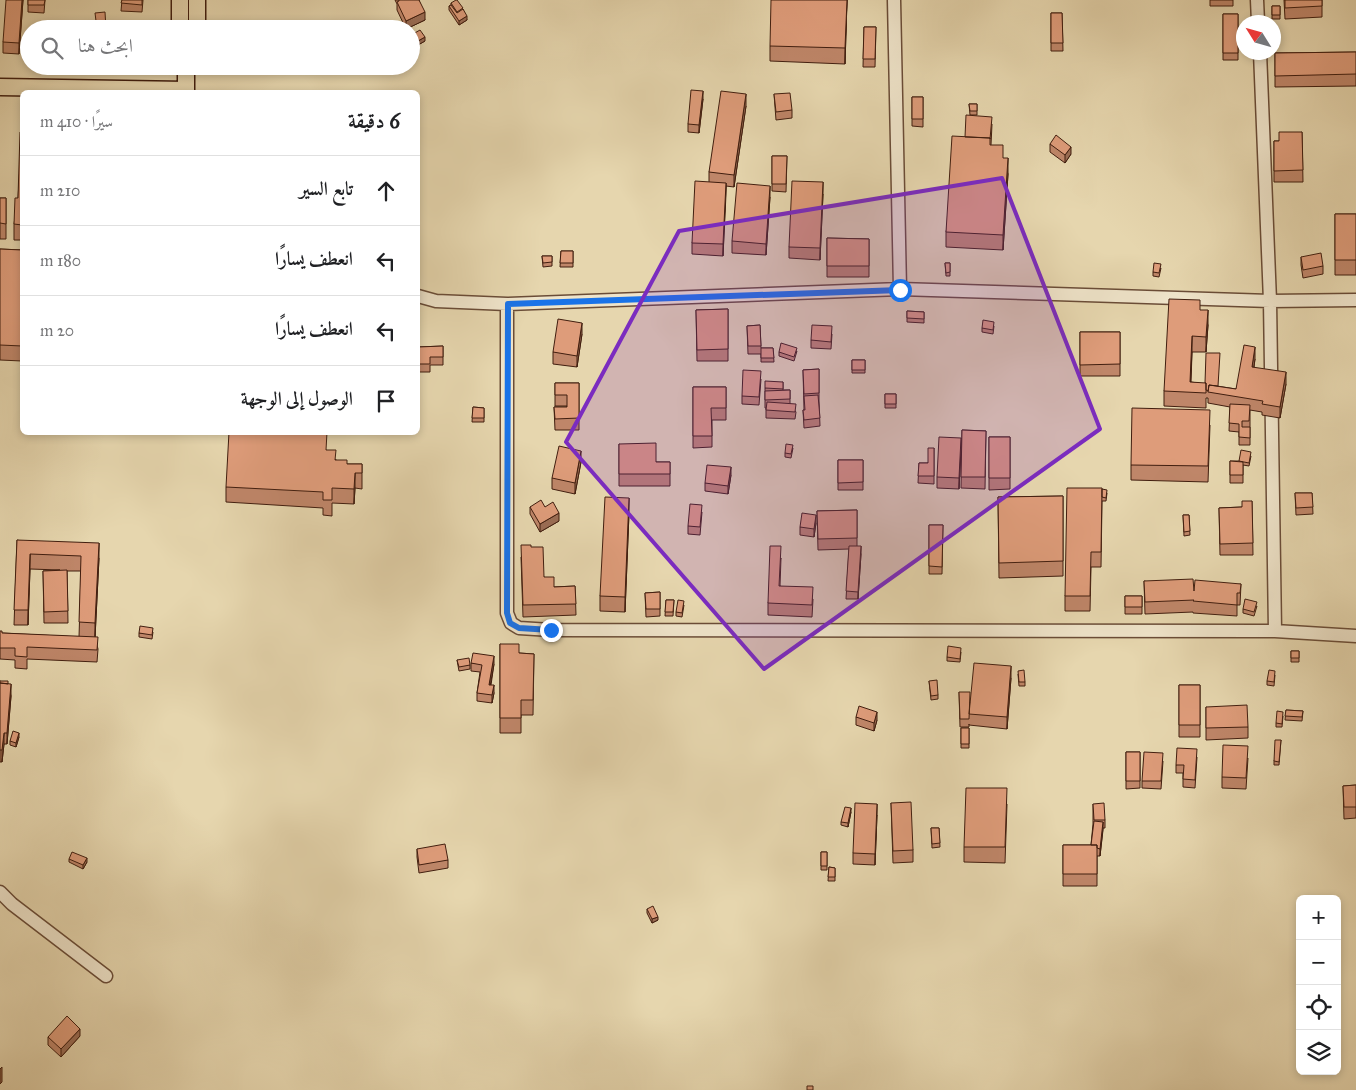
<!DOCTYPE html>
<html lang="ar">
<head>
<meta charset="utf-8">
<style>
  body { margin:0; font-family:"IM FELL Great Primer",Amiri,serif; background:#f6f6f6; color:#202124; direction:rtl }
  .controls { position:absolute; right:15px; bottom:15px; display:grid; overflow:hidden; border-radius:8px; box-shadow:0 2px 8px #0003 }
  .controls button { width:45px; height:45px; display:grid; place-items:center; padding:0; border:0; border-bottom:1px solid #e0e0e0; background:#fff; color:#202124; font:25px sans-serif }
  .compass { position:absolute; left:1236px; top:15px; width:45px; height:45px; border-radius:50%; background:#fff; box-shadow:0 2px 8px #0003; rotate:307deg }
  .stop { position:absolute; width:15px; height:15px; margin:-11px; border:4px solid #1a73e8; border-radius:50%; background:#fff }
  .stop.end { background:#1a73e8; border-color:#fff; box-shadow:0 1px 5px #0008 }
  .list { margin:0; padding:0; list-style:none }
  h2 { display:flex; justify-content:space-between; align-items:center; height:65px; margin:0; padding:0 20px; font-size:21px }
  h2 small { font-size:16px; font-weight:400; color:#757577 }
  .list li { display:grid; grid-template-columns:32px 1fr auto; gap:15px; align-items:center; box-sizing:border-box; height:70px; padding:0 20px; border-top:1px solid #e0e0e0 }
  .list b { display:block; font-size:19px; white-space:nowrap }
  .list em { font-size:16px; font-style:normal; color:#757577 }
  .icon { flex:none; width:28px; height:28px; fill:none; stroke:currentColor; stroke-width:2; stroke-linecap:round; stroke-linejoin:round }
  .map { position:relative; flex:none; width:1356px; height:1090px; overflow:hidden; direction:ltr }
  .search { position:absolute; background:#fff; box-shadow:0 2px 8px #0003; left:20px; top:20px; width:400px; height:55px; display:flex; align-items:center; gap:12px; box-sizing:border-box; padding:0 18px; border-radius:28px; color:#757577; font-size:19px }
  .panel { position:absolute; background:#fff; box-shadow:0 2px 8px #0003; left:20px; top:90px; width:400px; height:345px; border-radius:8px; direction:rtl }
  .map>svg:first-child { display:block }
</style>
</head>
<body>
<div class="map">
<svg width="1356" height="1090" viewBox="0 0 1356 1090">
  <rect width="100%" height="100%" fill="#e6d6ae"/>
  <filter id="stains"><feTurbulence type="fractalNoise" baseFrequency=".004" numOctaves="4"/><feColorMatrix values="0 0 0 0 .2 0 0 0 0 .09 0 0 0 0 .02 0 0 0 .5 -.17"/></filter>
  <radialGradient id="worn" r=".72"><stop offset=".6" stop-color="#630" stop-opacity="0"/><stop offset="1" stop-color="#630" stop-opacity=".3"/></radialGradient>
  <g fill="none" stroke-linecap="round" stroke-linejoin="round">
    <g stroke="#6a4c37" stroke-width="15">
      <path id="minor" d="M894,0L900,289
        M1257,0L1258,22
        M1260,52L1270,301L1275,631
        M418,296L436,301L507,304L900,289L1270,301L1356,300
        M507,304V613L511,623L519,628L551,630L1275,631L1356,636
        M0,892L12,904L106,976"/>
    </g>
    <g stroke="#411e0f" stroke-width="19">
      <path id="major" d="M197,0V29
        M180,29V0
        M0,87L186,90V66"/>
    </g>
    <use href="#minor" stroke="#efe4ca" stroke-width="12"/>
    <use href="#major" stroke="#e6d6ae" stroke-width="16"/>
  </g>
  <path fill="#bf8669" stroke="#411e0f" d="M23,0L19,54L3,53V42Z
    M28,0H45L44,13L28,12Z
    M122,0H143L142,12L121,11Z
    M395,0H419L425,20L406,29L397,10V4Z
    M847,0L845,64L770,61V46Z
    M1210,0H1233V6H1210Z
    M1284,0H1322V17L1285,19Z
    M451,3L463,9L467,20L459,25L449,10V6L451,5Z
    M1272,6H1280V19H1272Z
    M1051,13H1062L1063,51H1051Z
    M1223,14H1238V60H1223Z
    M864,27H876L875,67H863Z
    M413,34L425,41L418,45L413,38Z
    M1356,52V86L1275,87V53Z
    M774,94L792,110V118L776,120Z
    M912,97H923V127L912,126Z
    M703,99L699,133L688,132V124Z
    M969,104H977V115H970Z
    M746,106L734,187L726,186L723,256L692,254V243L709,182V172Z
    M992,124L991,145L1003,158L1008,174L1003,250L946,247V232L965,137Z
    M22,132V240H14V224L18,198Z
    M1302,132L1303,182H1274V141H1279Z
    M1050,144L1071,154L1065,163L1050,152Z
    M772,156H787L786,192L772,191Z
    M823,194L820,260L789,258V247Z
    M770,197L766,255L732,253V241Z
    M0,198H6V239H0Z
    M1335,214H1356V275H1335Z
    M827,238L869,239V277H827Z
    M0,249L22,250V361L0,360Z
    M561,251H573V267H560Z
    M542,256H552V266L543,267Z
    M1301,257L1323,266V274L1303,278L1301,265Z
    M945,263H950V276H946Z
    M1161,268L1159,277L1153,276V272Z
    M728,309V361H697L696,310Z
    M1200,310L1208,325L1206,352H1192L1191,382L1236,389L1255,359L1254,367L1286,384L1280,418L1262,415V412L1250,410V445H1239V432L1229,431L1230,407L1208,403V398H1206V408L1164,406V391Z
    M907,311L924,312V323L907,322Z
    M760,325L761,348H773L774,362H761V354H748L747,326Z
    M994,326L993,334L982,332V328Z
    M1080,332H1120V376H1080Z
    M582,334L577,367L553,364V352Z
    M832,334L831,349L811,348V340Z
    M443,346V365H430V372H418V347Z
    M797,351L794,361L779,356V352Z
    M852,360H865V373H852Z
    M819,369V401L820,426L804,428L803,410H804L803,370Z
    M761,379L759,405L742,404V396Z
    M783,382V390H790V404L796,412L795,419L766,418V408H765V388Z
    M555,383H579V430H555L554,407H567V406H555Z
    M693,387H726V420H712V447L693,448Z
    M885,394H896V408H885Z
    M473,407L484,408V422H472Z
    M1210,425L1208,482L1131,480V465Z
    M962,430L986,431L985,489L961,488Z
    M989,437H1010V489L989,490Z
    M619,444L656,462H670V486H619Z
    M793,448L791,458L785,457V453Z
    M934,448V484L918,483L919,463H928Z
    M327,450L336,460L347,464H362V489L355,488L354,504L332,503V516L323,515V508L226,502V487Z
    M961,450L959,489L937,488V477Z
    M1251,456L1249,466L1243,465V483H1230V461H1239Z
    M838,460H863V490H838Z
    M581,462L575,494L552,489V478Z
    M731,475L728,494L705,491V483Z
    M1102,489L1107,493L1106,501H1102L1101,567H1091L1090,611H1065V596Z
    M1295,493H1312L1313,514L1296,515Z
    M1063,496V576L999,578L998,497Z
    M1252,501L1253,555H1220L1219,508L1242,507Z
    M530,507H545L559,521L540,532L530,514Z
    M857,510V546L861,554L858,599H846L849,549L818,550L817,511Z
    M702,512L700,535L688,534V526Z
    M629,513L625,612L600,611V596Z
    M1183,515H1189L1190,535L1184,536Z
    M816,523L814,537L800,535V527Z
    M929,525H943L942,574H929Z
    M17,540L99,558L95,637L98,649L97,662L27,659V669L15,668V660L0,659V631L2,633L79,637L81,571H67L68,623H44L43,571L60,570L30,569L28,625H14Z
    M531,547L544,577L554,587L575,586L576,615L523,617L521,557Z
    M781,558L780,586L813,599L812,617L768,615V603Z
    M1144,581L1194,591L1241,584L1240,605H1237V616L1193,613V612L1145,614Z
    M660,592V616L646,617L645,593Z
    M1125,596H1142V614H1125Z
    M666,600H674L673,616H665Z
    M684,605L682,617L676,616V612Z
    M1257,606L1254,616L1243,613V609Z
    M153,632L152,639L139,637V633Z
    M500,644L519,653L534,654L533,715H521V733H500Z
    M1291,651H1299V662H1291Z
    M961,652L960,662L947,661V657Z
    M457,660L470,665V669L459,671Z
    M471,663L494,664L491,685L494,693L492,703L477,701V693L480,672L471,671Z
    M1018,674L1025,682V686H1019Z
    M1275,675L1274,686L1267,685V681Z
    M1011,678L1007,729L969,725V724V727H960L959,692L970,703Z
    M0,681L8,684L11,696L7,744H4L2,762H0Z
    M929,681L938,695V699L931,700Z
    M1179,685H1200V737H1179Z
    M1206,707L1248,727V738L1206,740Z
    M1286,710L1303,711L1302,721L1285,720Z
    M1283,716L1282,727H1276V723Z
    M856,717L877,720L874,731L856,725Z
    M961,728H969V748H961Z
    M19,737L16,747L10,745V741Z
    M1281,740L1279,765H1274V761Z
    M1126,752H1140V788L1126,789Z
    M1197,757L1195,788L1183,787V773H1176V765Z
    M1248,758L1246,789L1222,788V777Z
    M1163,761L1161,789L1142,788V781Z
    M1356,785V818L1344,819L1343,786Z
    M891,803L913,850V862L893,863Z
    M1007,804L1005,863L964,862V847Z
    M1093,804L1105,820V828H1103L1100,856H1097V886H1063V845H1091L1093,824Z
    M851,812L848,827L841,825V822Z
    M877,815L875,865L853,864V853Z
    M931,828H939L940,847L932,848Z
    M417,849L448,860V868L419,873L417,857Z
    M821,852H827V870H821Z
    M69,859L87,862L83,869L69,862Z
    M829,867L835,868V881H828Z
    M647,909L658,920L652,923L647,913Z
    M80,1036L61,1057L48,1045V1037Z"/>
  <path fill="#9b6d55" stroke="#411e0f" d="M22,0H23L19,54V43Z
    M847,0L845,64V48Z
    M425,12V20L406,29V21Z
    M467,16V20L459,25V21Z
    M425,37V41L418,45V41Z
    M703,91V99L699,133V125Z
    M746,94V106L734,187V175Z
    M1071,147V154L1065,163V155Z
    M1008,158V174L1003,250V235Z
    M823,182V194L820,260V248Z
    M726,183V194L723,256V244Z
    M770,186V197L766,255V244Z
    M1208,310V325L1206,352V337Z
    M582,323V334L577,367V356Z
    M1192,336V352L1190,392V382Z
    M1255,347V359L1252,378V367Z
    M1286,372V384L1280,418V407Z
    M961,438V450L959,489V478Z
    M581,451V462L575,494V483Z
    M731,467V475L728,494V486Z
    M355,473V488L354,504V489Z
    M629,498V513L625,612V597Z
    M559,513V521L540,532V524Z
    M816,515V523L814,537V529Z
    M99,543V558L95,638V623Z
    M861,546V554L858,599V592Z
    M30,554V569L28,625V610Z
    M494,656V664L489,692V685Z
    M1011,666V678L1007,729V717Z
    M11,684V696L7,744V733Z
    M494,685V693L492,703V695Z
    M877,712V720L874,731V723Z
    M4,733V744L2,762V750Z
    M19,733V737L16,747V743Z
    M877,804V815L875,865V854Z
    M851,808V812L848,827V823Z
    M1103,822V830L1100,856V849Z
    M87,858V862L83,869V865Z
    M658,917V920L652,923V919Z
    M80,1029V1036L61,1057V1049Z
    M2,1067V1082L0,1084V1069Z"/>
  <path fill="#de9c7a" stroke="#411e0f" d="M6,0H22L19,43L3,42Z
    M28,0H45L44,5H28Z
    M122,0H142V5L121,3Z
    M399,0H419L425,12L406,21L397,2L399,1Z
    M456,0H457L463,8L457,12L451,3Z
    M771,0H847L845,48L770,46Z
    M1285,0H1322V6L1285,8Z
    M451,5L457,13L463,9L467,16L459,21L449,6Z
    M1272,6H1280V15H1272Z
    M105,12L106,29H97L95,13Z
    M1051,13H1062L1063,43H1051Z
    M1223,14H1238V53H1223Z
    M864,27H876L875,59H863Z
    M420,30L425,37L418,41L413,34Z
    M1356,52V74L1275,76V53Z
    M691,90L703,91L699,125L688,124Z
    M721,91L746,94L734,175L709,172Z
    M790,93L792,110L776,112L774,94Z
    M912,97H923V119H912Z
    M969,104H977V111H970Z
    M966,115L992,117L990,139V138L965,137Z
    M20,132H22V225L14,224L15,198H18Z
    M1279,132H1302L1303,170L1274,171V141H1279Z
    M1056,135L1071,147L1065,155L1050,144Z
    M952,136L990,138V145H1003V158H1008L1003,235L946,232Z
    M772,156H787L786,184H772Z
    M695,181L726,183L723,244L692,243Z
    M792,181L823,182L820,248L789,247Z
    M737,183L770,186L766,244L732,241Z
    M0,198H6V224L0,223Z
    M1335,214H1356V260H1335Z
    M827,238L869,239V266H827Z
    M0,249L22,250V346L0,345Z
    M561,251H573V263H560Z
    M1321,253L1323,266L1303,270L1301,257Z
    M542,256H552V262L543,263Z
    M945,263H950V272L946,273Z
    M1154,263L1161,264L1159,273L1153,272Z
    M1169,299L1200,300V310H1208L1206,337L1192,336L1190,382L1206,383V393L1164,391Z
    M728,309V349L697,350L696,310Z
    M907,311L924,312V319L907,318Z
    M558,319L582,323L577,356L553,352Z
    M983,320L994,322L993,330L982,328Z
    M760,325L761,346H748L747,326Z
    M812,325L832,326L831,342L811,340Z
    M1080,332H1120V364L1080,365Z
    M781,343L797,348L794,357L779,352Z
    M1244,345L1255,347L1252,367L1286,372L1280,407L1262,404L1263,401L1208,392L1209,385L1236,389Z
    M443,346V357H430V364H418V347Z
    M761,348H773L774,358H761Z
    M1206,353H1220L1218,386L1209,385L1208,391L1206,390V383H1205Z
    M852,360H865V370H852Z
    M819,369V393L804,394L803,370Z
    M743,370L761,371L759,397L742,396Z
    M765,381L783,382V389L765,388Z
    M555,383H579V418L555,419L554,407H567V395H555Z
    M693,387H726V408H711L712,436H693Z
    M790,390V399L765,400V391Z
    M885,394H896V404H885Z
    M818,395L820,418L804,420L803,410H805L804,396Z
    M767,402L796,404L795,412L766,410Z
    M1230,404L1250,405L1249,421H1242V427H1250V438L1239,437V424L1229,423Z
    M473,407L484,408V418H472Z
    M1132,408L1210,410L1208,466L1131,465Z
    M962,430L986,431L985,477H961Z
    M229,432H327L326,450H336L335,460H347V464H362V473H355L354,489L332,488V500H323V492L226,487Z
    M939,437L961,438L959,478L937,477Z
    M989,437H1010V478H989Z
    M656,443V462H670V474H619V444Z
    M786,444L793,445L791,454L785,453Z
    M559,446L581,451L575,483L552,478Z
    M928,448H934V476H918L919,463H928Z
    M1241,450L1251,452L1249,463L1239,461Z
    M838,460H863V482L838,483Z
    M1230,461L1243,462V475H1230Z
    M707,465L731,467L728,486L705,483Z
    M1067,488H1102L1101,552H1091L1090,596H1065Z
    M1102,489L1107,490L1106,498L1102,497Z
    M1295,493H1312L1313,507L1296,508Z
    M1063,496V561L999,563L998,497Z
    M605,497L629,498L625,597L600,596Z
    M541,500L545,507L553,502L559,513L540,524L530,507Z
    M1242,501H1252L1253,543L1220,544L1219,508L1242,507Z
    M690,504L702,505L700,527L688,526Z
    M857,510V538L818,539L817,511Z
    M802,513L816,515L814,529L800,527Z
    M1183,515H1189L1190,531L1184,532Z
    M929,525H943L942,567L929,566Z
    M17,540L99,543L95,623L79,622L81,556L30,554L28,610H14Z
    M521,545H531V547H543L544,577H554V587L575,586L576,604L523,605Z
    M770,546H781L779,586L813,587L812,605L768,603Z
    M849,546H861L858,592L846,591Z
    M67,570L68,611L44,612L43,571Z
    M1193,579L1194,591L1195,580L1241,584L1240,593H1237V605L1193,601L1194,600L1145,602L1144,581Z
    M660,592V609H646L645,593Z
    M1125,596H1142V607H1125Z
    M1245,599L1257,602L1254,612L1243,609Z
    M666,600H674L673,612H665Z
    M678,600L684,601L682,613L676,612Z
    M140,626L153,628L152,635L139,633Z
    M0,631H2V633L98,637L97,650L27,647V657L15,656V648H0Z
    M500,644H519V653L534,654L533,700H521V718H500Z
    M948,646L961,648L960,659L947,657Z
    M1291,651H1299V658H1291Z
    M473,653L494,656L489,685H494L492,695L477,693L482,665L471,663Z
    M469,658L470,665L459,667L457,660Z
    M974,663L1011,666L1007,717L969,714Z
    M1024,670L1025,682H1019L1018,671Z
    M1269,670L1275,671L1274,682L1267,681Z
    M937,680L938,695L931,696L929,681Z
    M0,681H8V684L0,683Z
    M0,683L11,684L7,733H4L2,750H0Z
    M1179,685H1200V725H1179Z
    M959,692H970L969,719H960Z
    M1247,705L1248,727L1206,728V707Z
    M859,706L877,712L874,723L856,717Z
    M1286,710L1303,711L1302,717L1285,716Z
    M1277,711L1283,712L1282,724L1276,723Z
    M961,728H969V744H961Z
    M13,731L19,733L16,743L10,741Z
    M1275,740H1281L1279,762L1274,761Z
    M1223,745L1248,746L1246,778L1222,777Z
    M1177,748L1197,749L1195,780L1183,779L1184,765H1176Z
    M1126,752H1140V781H1126Z
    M1144,752L1163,753L1161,781H1142Z
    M1356,785V807H1344L1343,786Z
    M966,788H1007L1005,847H964Z
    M911,802L913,850L893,851L891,803Z
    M855,803L877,804L875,854L853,853Z
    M1104,803L1105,820H1094L1093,804Z
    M845,807L851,808L848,823L841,822Z
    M1094,821L1103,822L1100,849L1097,848V845H1091Z
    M931,828H939L940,843L932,844Z
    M445,844L448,860L419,865L417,849Z
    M1063,845H1097V874H1063Z
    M72,852L87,858L83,865L69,859Z
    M821,852H827V866H821Z
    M829,867L835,868V877H828Z
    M653,906L658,917L652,919L647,909Z
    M67,1016L80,1029L61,1049L48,1037Z
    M807,1086H813V1090H807Z"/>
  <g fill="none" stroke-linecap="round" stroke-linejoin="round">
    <path stroke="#1a73e8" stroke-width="6" d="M551,630L519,628L510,623L507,613L508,304L900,290"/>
  </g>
  <path fill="#7b2cbf" fill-opacity="0.2" stroke="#7b2cbf" stroke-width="4" stroke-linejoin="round" d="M1002,178L1100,429L764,669L566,442L679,231Z"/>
  <rect width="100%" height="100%" filter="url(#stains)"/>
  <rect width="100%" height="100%" fill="url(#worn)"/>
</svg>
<div class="controls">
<button>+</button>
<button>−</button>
<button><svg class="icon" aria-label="locate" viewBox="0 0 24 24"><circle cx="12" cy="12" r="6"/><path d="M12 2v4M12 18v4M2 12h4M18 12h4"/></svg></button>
<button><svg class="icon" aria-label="layers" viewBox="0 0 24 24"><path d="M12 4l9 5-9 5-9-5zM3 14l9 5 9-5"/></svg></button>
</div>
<svg class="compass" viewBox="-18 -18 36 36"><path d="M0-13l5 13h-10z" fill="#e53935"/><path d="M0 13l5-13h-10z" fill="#757577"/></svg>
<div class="stop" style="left:900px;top:290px"></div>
<div class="stop end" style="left:551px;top:630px"></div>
<div class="search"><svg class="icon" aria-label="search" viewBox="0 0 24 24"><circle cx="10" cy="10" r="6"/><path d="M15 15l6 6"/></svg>ابحث هنا</div>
<section class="panel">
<h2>6 دقيقة<small>سيرًا · 410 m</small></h2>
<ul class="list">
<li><svg class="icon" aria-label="ahead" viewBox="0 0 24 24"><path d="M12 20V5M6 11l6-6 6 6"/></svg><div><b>تابع السير</b></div><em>210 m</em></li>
<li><svg class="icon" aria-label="left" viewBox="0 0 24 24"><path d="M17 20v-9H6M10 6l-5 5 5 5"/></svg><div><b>انعطف يسارًا</b></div><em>180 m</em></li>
<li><svg class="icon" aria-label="left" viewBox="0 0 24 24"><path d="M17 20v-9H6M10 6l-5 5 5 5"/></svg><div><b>انعطف يسارًا</b></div><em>20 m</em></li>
<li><svg class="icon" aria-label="arrive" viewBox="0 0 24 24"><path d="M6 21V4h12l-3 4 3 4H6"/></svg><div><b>الوصول إلى الوجهة</b></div></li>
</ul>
</section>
</div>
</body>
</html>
